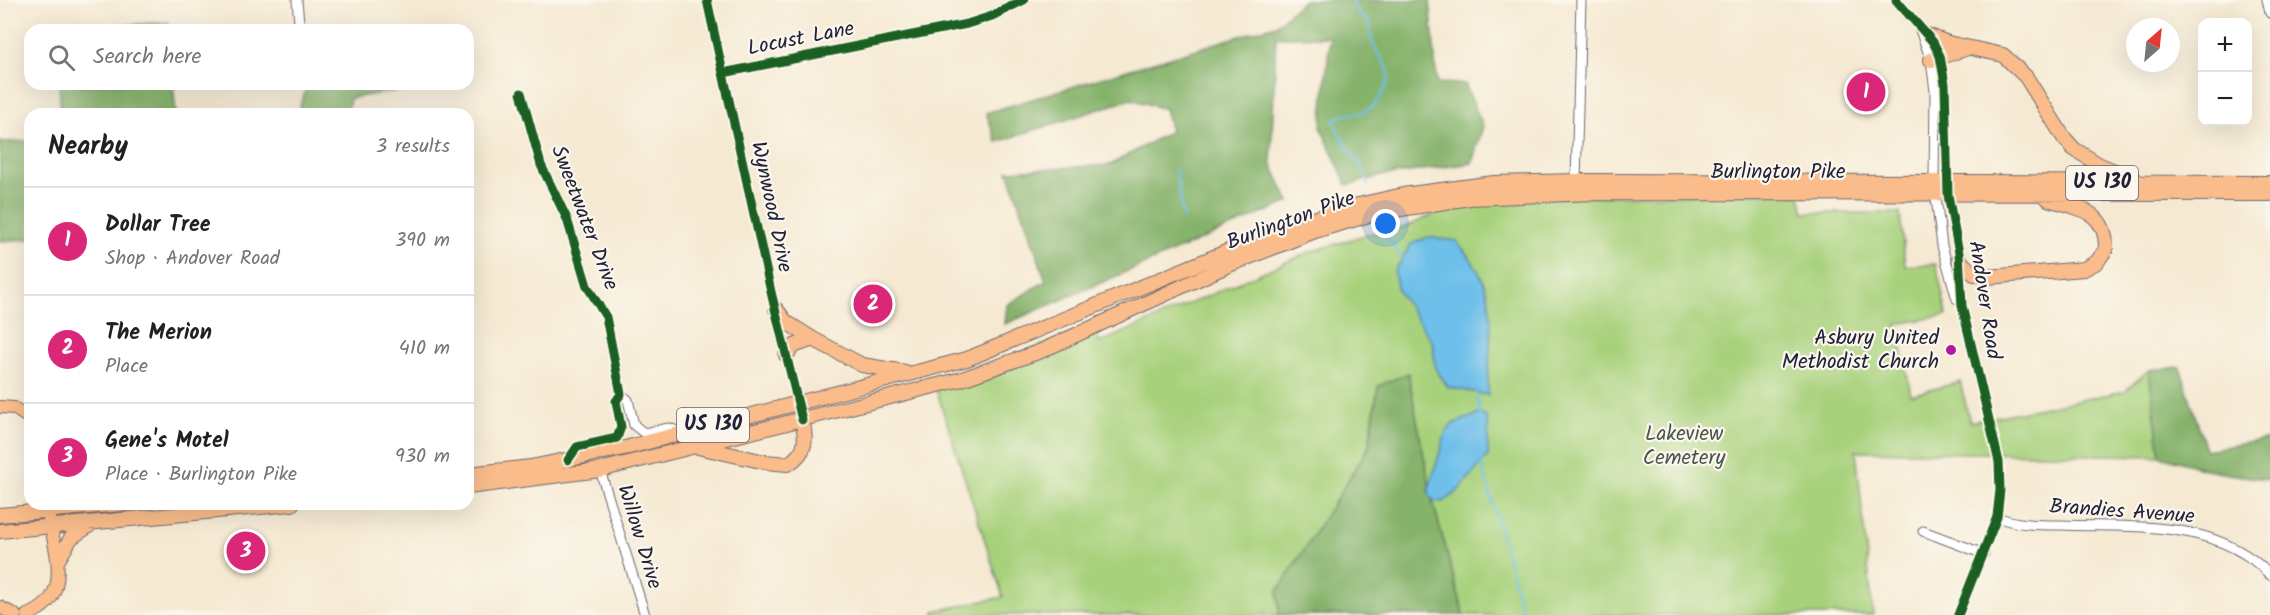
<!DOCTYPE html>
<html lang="en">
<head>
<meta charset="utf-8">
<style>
  body { margin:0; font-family:Kalam,sans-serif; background:#f2f2f2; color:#202124 }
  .controls { position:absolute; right:18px; top:18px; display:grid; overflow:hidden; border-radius:12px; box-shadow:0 6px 24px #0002 }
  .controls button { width:54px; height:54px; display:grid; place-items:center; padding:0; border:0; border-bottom:2px solid #e0e0e0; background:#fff; color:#202124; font:30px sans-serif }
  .compass { position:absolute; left:2126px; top:18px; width:54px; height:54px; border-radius:50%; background:#fff; box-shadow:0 6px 24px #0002; rotate:27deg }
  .you { position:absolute; left:1386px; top:224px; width:21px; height:21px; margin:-15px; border:4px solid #fff; border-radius:50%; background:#1a73e8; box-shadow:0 0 0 9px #1a73e833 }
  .badge { display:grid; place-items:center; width:39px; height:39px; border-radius:50%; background:#db2777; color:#fff; font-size:20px; font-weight:700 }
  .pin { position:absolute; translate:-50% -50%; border:3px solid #fff; box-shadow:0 2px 6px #0006 }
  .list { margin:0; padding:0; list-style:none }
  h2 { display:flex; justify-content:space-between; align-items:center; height:78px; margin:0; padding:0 24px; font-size:26px }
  h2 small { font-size:20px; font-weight:400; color:#757577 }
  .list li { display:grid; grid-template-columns:39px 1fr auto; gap:18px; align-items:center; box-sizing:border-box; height:108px; padding:0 24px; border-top:2px solid #e0e0e0 }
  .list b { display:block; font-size:22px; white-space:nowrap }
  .list p { margin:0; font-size:20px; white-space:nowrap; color:#757577 }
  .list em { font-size:20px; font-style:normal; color:#757577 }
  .icon { flex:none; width:33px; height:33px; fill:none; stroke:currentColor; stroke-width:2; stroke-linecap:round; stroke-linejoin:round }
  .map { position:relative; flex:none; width:2270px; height:615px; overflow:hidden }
  .search { position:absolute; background:#fff; box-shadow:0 6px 24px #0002; left:24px; top:24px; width:450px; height:66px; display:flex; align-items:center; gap:15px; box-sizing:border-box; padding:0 21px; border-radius:18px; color:#757577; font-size:22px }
  .panel { position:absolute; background:#fff; box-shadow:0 6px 24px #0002; left:24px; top:108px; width:450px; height:402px; border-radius:18px }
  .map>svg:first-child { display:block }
</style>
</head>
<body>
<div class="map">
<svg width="2270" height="615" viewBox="0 0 2270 615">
  <rect width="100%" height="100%" fill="#fbf7ec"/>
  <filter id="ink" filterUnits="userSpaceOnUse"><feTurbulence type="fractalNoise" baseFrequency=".0167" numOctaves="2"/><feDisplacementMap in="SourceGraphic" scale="12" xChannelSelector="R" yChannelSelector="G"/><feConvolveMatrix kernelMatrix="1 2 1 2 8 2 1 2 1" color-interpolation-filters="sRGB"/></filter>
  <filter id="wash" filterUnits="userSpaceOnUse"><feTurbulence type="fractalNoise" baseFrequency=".008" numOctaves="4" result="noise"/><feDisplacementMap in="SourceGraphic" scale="24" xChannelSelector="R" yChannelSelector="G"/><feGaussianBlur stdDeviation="1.35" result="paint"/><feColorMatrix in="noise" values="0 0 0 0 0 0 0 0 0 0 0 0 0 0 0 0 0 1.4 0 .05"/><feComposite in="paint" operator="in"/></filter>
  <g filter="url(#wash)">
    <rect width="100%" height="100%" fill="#f5e9d2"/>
    <path fill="#a8d17c" stroke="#657a5c" stroke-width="1.5" d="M1799,193L1804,213H1900L1905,266L1936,264L1947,315L1897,324L1911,395L1960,382L1970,422L2125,391L2149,370L2160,456L1856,451L1873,615H1464L1432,499L1410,384L1376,397L1369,446L1350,477L1291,615H934V611L1003,597L935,386L1096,325L1099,343L1307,253L1368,234L1406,227L1470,198Z"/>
    <path fill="#86b36c" stroke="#546a54" stroke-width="1.5" d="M1304,0H1430L1437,83L1465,84L1483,126L1472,163L1381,176L1347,185L1321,128L1330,37H1276L1271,163L1289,202L1005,324L1007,305L1046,281L1008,171L1110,165L1171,131L1165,109L1131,99L997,142L986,113L1276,25Z
      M168,22L169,30H81V28Z
      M59,84H173L176,114H61Z
      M308,84H444L350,98L347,114H297Z
      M30,141V239L0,241V142Z
      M2180,367L2206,450L2270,439V480L2216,472L2160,456L2149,370Z
      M1408,373L1432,499L1464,615H1279L1278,591L1369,447L1378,386Z"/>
    <path fill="#6ec0ea" stroke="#487192" stroke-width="1.5" d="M1428,237L1456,241C1506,295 1487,330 1488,395L1448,387L1435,368L1433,343L1398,291L1394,272L1411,244Z
      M1479,414L1486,417L1488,422V456L1456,493L1443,502L1434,501L1429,495V488L1446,432L1453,424Z"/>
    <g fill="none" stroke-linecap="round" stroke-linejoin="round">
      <path stroke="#6ec0ea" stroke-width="2" d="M1353,0L1356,11L1370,23C1371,28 1370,32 1371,37C1376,62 1401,64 1381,96C1376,105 1370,111 1359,113C1350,115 1341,112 1334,121C1340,145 1364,160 1368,185
        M1176,170L1183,219
        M1378,225L1403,259
        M1476,389L1480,417
        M1481,461L1523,615"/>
    </g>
  </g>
  <g filter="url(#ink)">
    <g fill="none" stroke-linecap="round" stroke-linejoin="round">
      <g stroke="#6c6870" stroke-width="11">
        <path id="minor" d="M297,0L299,23
          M707,0L771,292L802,420
          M1896,0L1933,42L1940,56L1945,84L1948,195L1959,253L1962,306L1999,462L2000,490L1997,517L1958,615
          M2267,0L2270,13
          M1920,30L1931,60L1935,91L1934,182L1942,246L1957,299
          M723,73L967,24L992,16L1024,0
          M521,93L541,165L567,219L587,286L606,317L621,394L616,401L621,427L617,438L577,447L568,460
          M1576,181L1581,0
          M621,394L628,400L634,425L644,433L669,428L682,433
          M600,470L645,615
          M1997,517C2017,525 2039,525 2061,525C2131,528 2217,518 2270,575
          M1923,531L1984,554"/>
      </g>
      <g stroke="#6c6870" stroke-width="14">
        <path id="major" d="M0,407L14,408L30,419
          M0,607L15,615
          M27,615C79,597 50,541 47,504"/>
      </g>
      <g stroke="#6c6870" stroke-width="16">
        <path id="highway" d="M1927,35L1948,43L2003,55L2026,77L2064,138L2074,149L2098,164L2136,180
          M1931,60L1965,49
          M1959,260L1974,274L1988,277L2084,269L2097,262L2106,249C2107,210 2078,208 2048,199
          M776,309L786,322L813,339
          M786,355L794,346L813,339L862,365L905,372
          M698,447L765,462L788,464C807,452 807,440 802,420
          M468,474L531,467L629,447L967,359L1260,238L1345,208L1403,195L1494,183L1576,181L2270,183
          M468,487L600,470L962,379L1041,351L1229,265L1315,231L1376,213L1470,198L1594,193L2270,194
          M0,515L122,504
          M0,531L292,504
          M58,560L71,538L93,523"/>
      </g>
      <use href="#minor" stroke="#fff" stroke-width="9"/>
      <use href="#major" stroke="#f9bc8a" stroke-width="12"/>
      <use href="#highway" stroke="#f9bc8a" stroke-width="14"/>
      <g stroke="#fbf7ec" stroke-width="13">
        <path id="cycleway" d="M707,0L771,292L802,420
          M1896,0L1933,42L1940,56L1945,84L1948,195L1959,253L1962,306L1999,462L2000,490L1997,517L1958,615
          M723,73L967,24L992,16L1024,0
          M521,93L541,165L567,219L587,286L606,317L621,394L616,401L621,427L617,438L577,447L568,460"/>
      </g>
      <use href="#cycleway" stroke="#1b5e20" stroke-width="9"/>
    </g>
  </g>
  <circle fill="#b5179e" stroke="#fbf7ec" stroke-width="2" cx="1951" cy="350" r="6"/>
  <g text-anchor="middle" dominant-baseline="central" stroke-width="4.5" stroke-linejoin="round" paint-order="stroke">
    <g fill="#fbf7ec" stroke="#636270" stroke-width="1.5">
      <rect x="2066" y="166" width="72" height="34" rx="4.5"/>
      <rect x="677" y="408" width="72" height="34" rx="4.5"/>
    </g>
    <g font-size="20" font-weight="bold" fill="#22223b">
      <text x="2102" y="183">US 130</text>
      <text x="713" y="425">US 130</text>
    </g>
    <g font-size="21" fill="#22223b" stroke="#fbf7ec">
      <text transform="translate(801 39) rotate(-11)">Locust Lane</text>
      <text x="1778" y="172">Burlington Pike</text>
      <text transform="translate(771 207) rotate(78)">Wynwood Drive</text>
      <text transform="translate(584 218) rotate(69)">Sweetwater Drive</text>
      <text transform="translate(1291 221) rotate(-20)">Burlington Pike</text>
      <text transform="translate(1984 300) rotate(81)">Andover Road</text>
      <text transform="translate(2122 512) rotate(4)">Brandies Avenue</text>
      <text transform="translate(639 537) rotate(73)">Willow Drive</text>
    </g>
    <g font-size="21" fill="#22223b" stroke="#fbf7ec" text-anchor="end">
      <text x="1939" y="338">Asbury United<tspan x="1939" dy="24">Methodist Church</tspan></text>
    </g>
    <g font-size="21" fill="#4a574e" stroke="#fbf7ec">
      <text x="1684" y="434">Lakeview<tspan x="1684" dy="24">Cemetery</tspan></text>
    </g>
  </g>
</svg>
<div class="controls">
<button>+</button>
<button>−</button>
</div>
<svg class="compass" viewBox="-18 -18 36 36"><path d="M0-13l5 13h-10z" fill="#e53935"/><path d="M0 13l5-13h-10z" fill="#757577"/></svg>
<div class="you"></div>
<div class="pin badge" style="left:1866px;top:92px">1</div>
<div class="pin badge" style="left:873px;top:304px">2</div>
<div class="pin badge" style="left:246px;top:551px">3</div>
<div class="search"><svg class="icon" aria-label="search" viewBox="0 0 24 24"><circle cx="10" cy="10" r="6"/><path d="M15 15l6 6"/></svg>Search here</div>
<section class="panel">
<h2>Nearby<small>3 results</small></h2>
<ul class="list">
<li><span class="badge">1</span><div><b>Dollar Tree</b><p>Shop · Andover Road</p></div><em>390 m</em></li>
<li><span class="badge">2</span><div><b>The Merion</b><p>Place</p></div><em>410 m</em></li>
<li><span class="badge">3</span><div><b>Gene's Motel</b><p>Place · Burlington Pike</p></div><em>930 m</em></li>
</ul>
</section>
</div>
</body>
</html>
